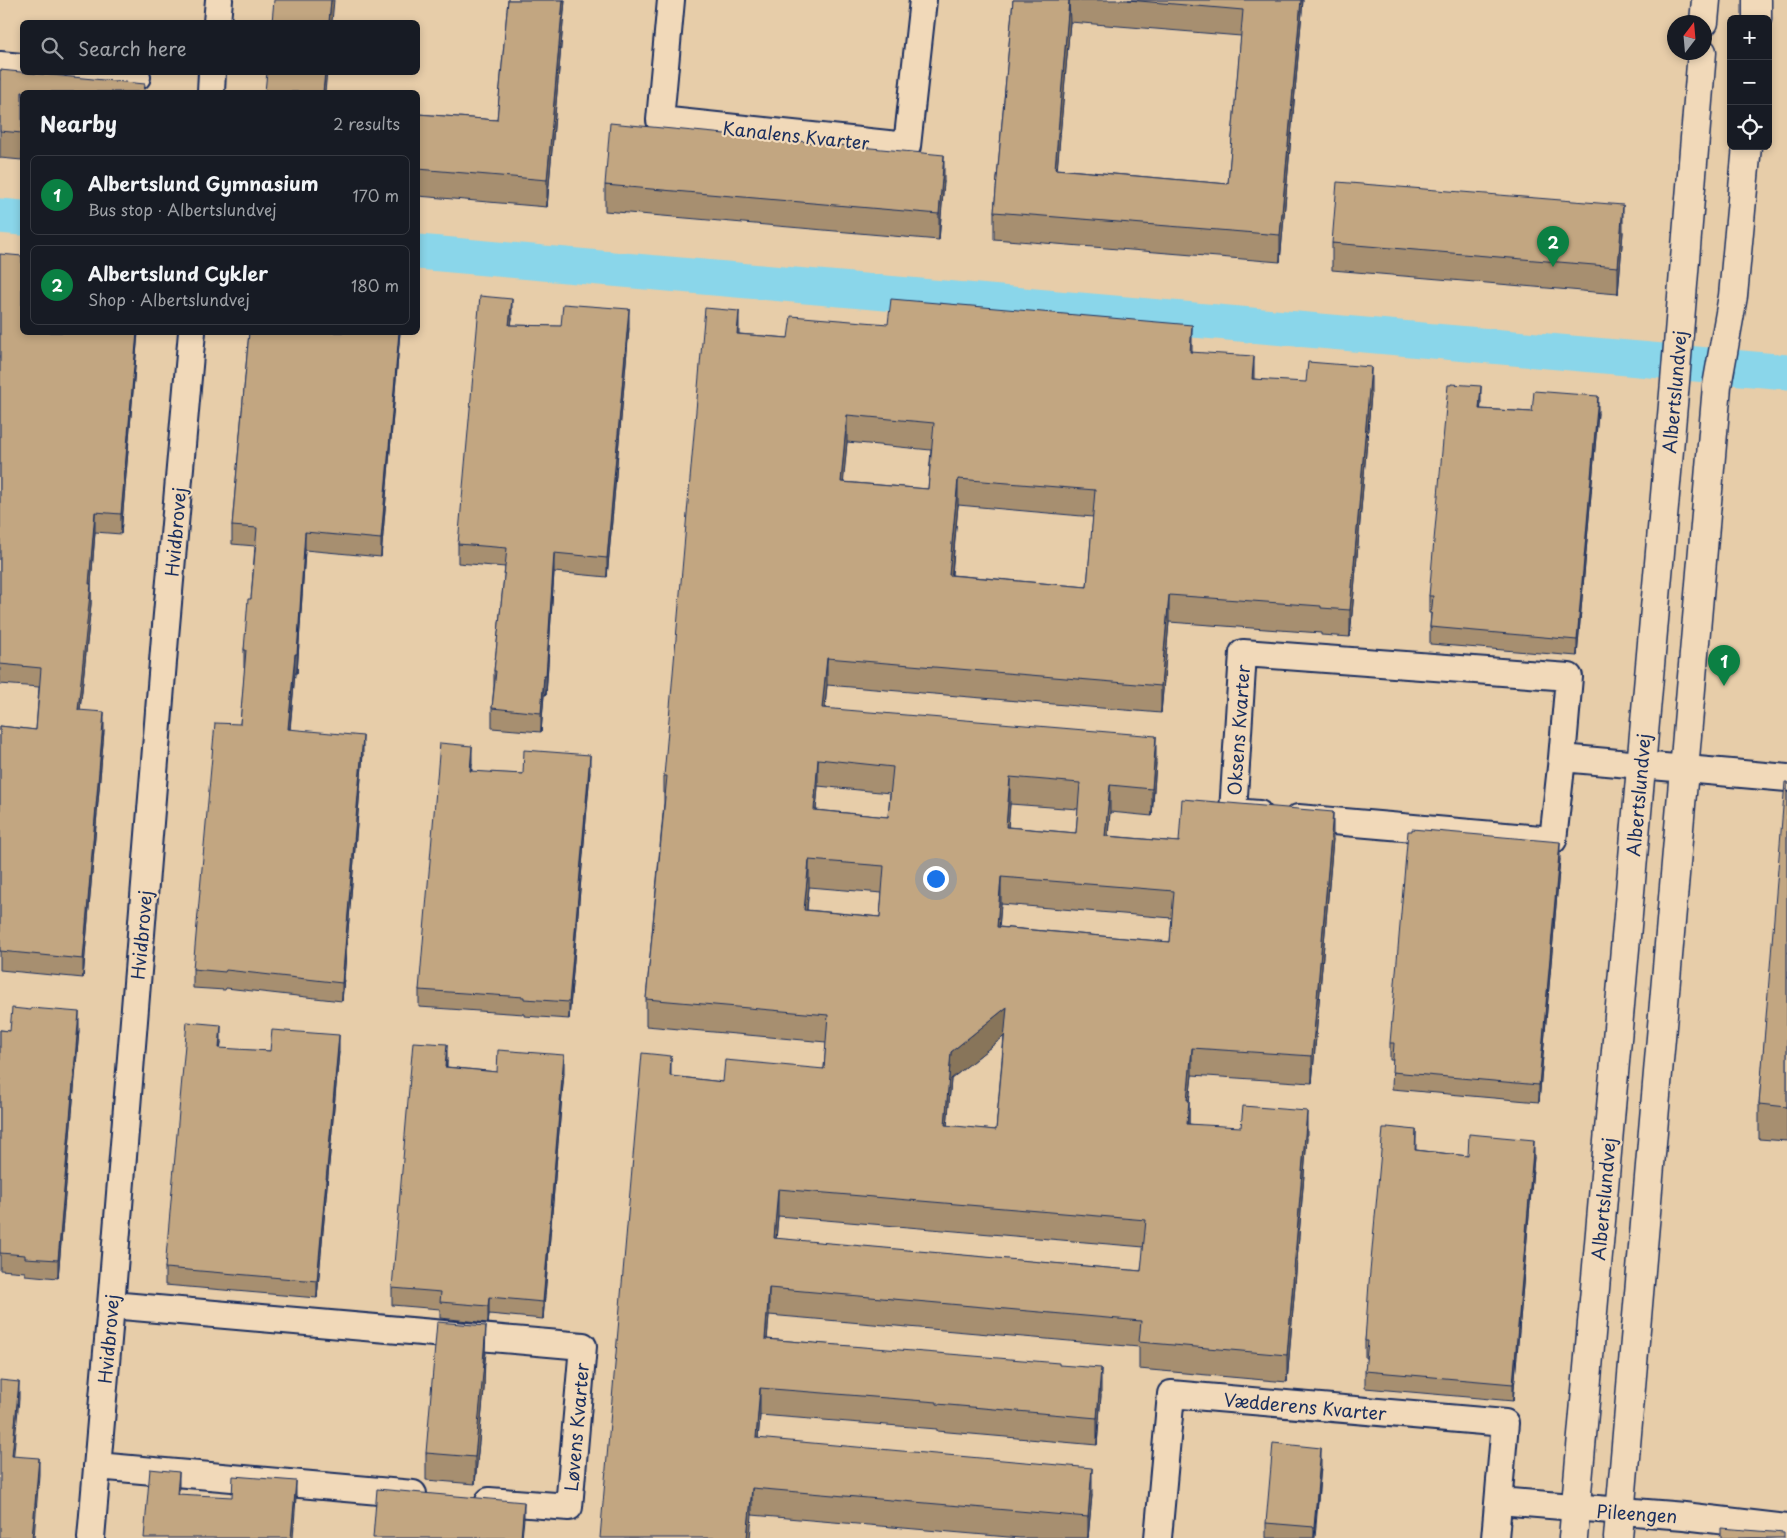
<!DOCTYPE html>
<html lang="en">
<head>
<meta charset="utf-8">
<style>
  body { margin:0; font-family:"Playpen Sans",sans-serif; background:#242831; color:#f1f3f6 }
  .controls { position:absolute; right:15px; top:15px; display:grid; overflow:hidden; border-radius:8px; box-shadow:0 2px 8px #0003 }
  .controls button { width:45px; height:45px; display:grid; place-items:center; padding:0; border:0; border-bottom:1px solid #363941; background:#171b24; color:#f1f3f6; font:25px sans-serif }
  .compass { position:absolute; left:1667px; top:15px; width:45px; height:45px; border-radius:50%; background:#171b24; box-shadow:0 2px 8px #0003; rotate:16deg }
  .you { position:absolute; left:935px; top:878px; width:18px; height:18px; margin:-12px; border:4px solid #fff; border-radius:50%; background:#1a73e8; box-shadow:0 0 0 8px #1a73e833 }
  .badge { display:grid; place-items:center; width:32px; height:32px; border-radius:50%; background:#0b8043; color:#fff; font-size:16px; font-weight:700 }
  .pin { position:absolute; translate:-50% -41px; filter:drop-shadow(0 1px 2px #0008) }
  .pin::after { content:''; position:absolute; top:26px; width:18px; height:15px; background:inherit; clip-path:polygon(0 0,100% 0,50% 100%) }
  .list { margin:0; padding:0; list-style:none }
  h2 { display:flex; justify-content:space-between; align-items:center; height:65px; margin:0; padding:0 20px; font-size:21px }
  h2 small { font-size:16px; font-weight:400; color:#9ea1a6 }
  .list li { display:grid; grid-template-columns:32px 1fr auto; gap:15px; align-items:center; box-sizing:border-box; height:80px; margin:0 10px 10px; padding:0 10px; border:1px solid #363941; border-radius:8px }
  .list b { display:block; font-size:19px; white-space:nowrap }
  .list p { margin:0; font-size:16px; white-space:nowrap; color:#9ea1a6 }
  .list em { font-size:16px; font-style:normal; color:#9ea1a6 }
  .icon { flex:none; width:28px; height:28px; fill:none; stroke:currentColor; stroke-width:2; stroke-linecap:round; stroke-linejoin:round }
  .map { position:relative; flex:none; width:1787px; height:1538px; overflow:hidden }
  .search { position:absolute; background:#171b24; box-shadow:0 2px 8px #0003; left:20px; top:20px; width:400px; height:55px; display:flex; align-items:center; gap:12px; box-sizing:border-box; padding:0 18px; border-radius:8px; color:#9ea1a6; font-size:19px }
  .panel { position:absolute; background:#171b24; box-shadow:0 2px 8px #0003; left:20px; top:90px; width:400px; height:245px; border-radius:8px }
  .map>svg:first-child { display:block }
</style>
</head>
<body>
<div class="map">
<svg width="1787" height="1538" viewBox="0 0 1787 1538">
  <rect width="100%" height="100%" fill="#e7cda9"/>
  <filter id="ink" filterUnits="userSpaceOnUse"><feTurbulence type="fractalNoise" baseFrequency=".02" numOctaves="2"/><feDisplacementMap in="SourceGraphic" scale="10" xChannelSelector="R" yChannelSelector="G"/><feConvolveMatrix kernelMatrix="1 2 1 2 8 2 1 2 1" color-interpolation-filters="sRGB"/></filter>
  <g filter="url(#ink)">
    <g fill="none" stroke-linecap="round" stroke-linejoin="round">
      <path stroke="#8ad6ea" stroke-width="35" d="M0,216L22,218
        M418,252L1787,372"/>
      <g stroke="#1b2f5e" stroke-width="30">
        <path id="street" d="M671,0L660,120L907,146L923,0
          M217,22L219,0
          M0,65L22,67
          M79,72L137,77
          M211,92L212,72
          M1259,814L1233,812L1243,653L1569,677L1562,758L1787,778
          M1298,818L1553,840L1562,758
          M111,1305L583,1346L569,1507L489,1501
          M97,1466L413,1494
          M1499,1501L1684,1516L1787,1528
          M91,1538L111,1305L165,637L192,332
          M1158,1538L1171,1394L1505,1423L1495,1538"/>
      </g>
      <g stroke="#1b2f5e" stroke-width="31">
        <path id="secondary" d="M1757,19V0
          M1704,22L1706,0
          M1573,1538L1675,382L1702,52
          M1618,1538L1717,386L1733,296L1747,146"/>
      </g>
      <use href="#street" stroke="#f1d9b9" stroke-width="26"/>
      <use href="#secondary" stroke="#f1d9b9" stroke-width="28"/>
    </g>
    <path fill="#a78f6f" stroke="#1b2f5e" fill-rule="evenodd" d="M508,0H565L547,207L418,196V114L497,120Z
      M1013,0H1303L1280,262L994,239V212ZM1070,22L1241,36L1228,184L1057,169Z
      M0,70L145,92H22V160L0,158Z
      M944,181L939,240L605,211V185Z
      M1623,232L1618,294L1332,270V243Z
      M0,254L22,332H138L121,534L95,532L91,584V604L80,710L104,731L83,978L0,970V726L36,730L39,687L0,684Z
      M512,318L511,325L629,328L607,577L554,572L546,695H544L541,732L492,728V708L494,686V671L505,567L458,563V544Z
      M249,332H400L381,557L305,550L297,673H295L290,730L363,754L342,1001L226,988L225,990L193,988V969L240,724L245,668H244V650L251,599L255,546L232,544V526Z
      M739,334L788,338L1192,352L1254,379L1371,394L1350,637L1321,635V633L1169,622L1161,713L827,685L825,708L1156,763L1152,816L1110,812L1108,836L1179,842L1333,839L1312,1083L1192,1075L1189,1102V1124L1307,1138L1287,1382L1139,1369V1347L769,1315L767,1339L1059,1365L1101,1395L1097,1445L937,1431V1429L760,1415L758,1439L1092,1495L1088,1538H1020L752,1515L671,1076L723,1082L824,1069L826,1042L646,1026V999L664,803V776ZM847,442L931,450L928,489L843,482ZM958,505L1093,517L1087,587L952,575ZM818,786L890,793L888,817L816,810ZM1010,804L1078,809L1076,833L1008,827ZM809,887L882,893L880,917L807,910ZM1001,904L1172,918L1170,942L999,927ZM1004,1036L996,1130L947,1126L951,1079ZM778,1216L1144,1247L1141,1271L776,1239Z
      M1481,403L1480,409L1532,412L1598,413L1577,656L1430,644V627L1431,613H1429V596Z
      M472,763V772L523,774L590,772L569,1019L524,1016V1014L419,1007V990Z
      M1787,782V1141L1759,1139V1104Z
      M1560,859L1539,1102L1392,1089L1393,1060H1390V1043Z
      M0,1030L10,1031L79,1030L58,1278L25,1275V1272L0,1270Z
      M221,1042L220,1049L270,1051L339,1052L317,1298L165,1285V1268Z
      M447,1061V1067L497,1072H564L543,1319L489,1314L488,1323L440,1318V1309L392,1305V1288Z
      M1387,1129L1416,1150L1468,1156L1534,1157L1513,1401L1365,1388V1371L1367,1358H1365V1341Z
      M486,1353L484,1370V1389L475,1484L426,1480V1453Z
      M1321,1466L1315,1538H1266V1523Z"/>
    <path fill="#88745a" stroke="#1b2f5e" d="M331,0H334L332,22H329Z
      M563,0H565L547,207V180Z
      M1069,0L1070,22L1055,195V169Z
      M1301,0H1303L1280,262V235Z
      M325,72H327L325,92H323Z
      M944,155V181L939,240V214Z
      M1623,205V232L1618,294V267Z
      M512,299V318L509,344V325Z
      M629,309V328L607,577V558Z
      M739,311V338L737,334Z
      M1192,325V352H1190Z
      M137,332H138L121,534V514Z
      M399,332H400L381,557V539Z
      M1254,356V383L1252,379Z
      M1371,367V394L1350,637V610Z
      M1481,386V403L1479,426V409Z
      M1598,396V413L1577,656V640Z
      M847,415V442L841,509V482Z
      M958,479V505L949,602V575Z
      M95,512V532L91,584V604L78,729V710Z
      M305,532V550L297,673V654Z
      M554,553V572L546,695V676Z
      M1169,595V622L1161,713V686Z
      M295,654V673L288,748V729Z
      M827,658V685L822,735V708Z
      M544,676V695L541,732V713Z
      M104,712V731L83,978V959Z
      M363,736V754L342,1001V983Z
      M1156,736V763L1152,816V789Z
      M472,746V763L470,788V771Z
      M590,755V772L569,1019V1002Z
      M818,759V786L814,837V810Z
      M1010,777V804L1006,854V827Z
      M1110,785V812L1105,863V836Z
      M1333,812V839L1312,1083V1056Z
      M1560,842V859L1539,1102V1085Z
      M809,860V887L804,937V910Z
      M1001,877V904L997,954V927Z
      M1007,1007V1034L951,1079L945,1152V1125L951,1052Z
      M79,1012V1030L58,1278V1260Z
      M221,1025V1042L219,1065V1048Z
      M339,1035V1052L317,1298V1281Z
      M447,1044V1061L445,1084V1067Z
      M1192,1048V1075L1189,1102V1127L1187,1151V1100Z
      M564,1055V1072L543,1319V1302Z
      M671,1056V1083L670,1076Z
      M1307,1111V1138L1287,1382V1355Z
      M1416,1130V1147L1415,1167V1150Z
      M1534,1140V1157L1513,1401V1384Z
      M778,1189V1216L774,1265V1238Z
      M769,1288V1315L765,1366V1339Z
      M489,1297V1314L488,1323V1306Z
      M486,1326L484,1389L475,1484V1457Z
      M1101,1368V1395L1097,1445V1418Z
      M19,1382V1399L12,1473V1456Z
      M760,1388V1415L756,1465V1438Z
      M1321,1448V1466L1314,1538V1527Z
      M39,1458V1475L34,1538H32Z
      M1092,1468V1495L1088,1538V1517Z
      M179,1472V1489L177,1511V1494Z
      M296,1481V1498L293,1538H291Z
      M752,1488V1515L750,1538H747Z
      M524,1502V1519L522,1538H521Z"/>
    <path fill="#c2a681" stroke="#1b2f5e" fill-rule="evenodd" d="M274,0H331L329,22H272Z
      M508,0H563L547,180L418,169V114L497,120Z
      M1013,0H1069L1055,169L1228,184L1243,10L1128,0H1301L1280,235L994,212Z
      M0,70L145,84L144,92H22V133L0,131Z
      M267,72H325L323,92H265Z
      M610,123L944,155L939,214L605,185Z
      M1337,182L1623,205L1618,267L1332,243Z
      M0,254L22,256V332H137L121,514L95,512L89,584H91L78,710L104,712L83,959L0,951V726L36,730L41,668L0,664Z
      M480,296L512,299L509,325L561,326L563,304L629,309L607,558L554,553L546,676H544L541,713L492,708L496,671H494L507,548L458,544Z
      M891,299L1192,325L1190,352L1254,356L1252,379L1306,382L1308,362L1371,367L1350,610L1321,608V606L1169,595L1161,686L827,658L822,708L1156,736L1152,789L1110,785L1105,836L1179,842L1182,799L1333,812L1312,1056L1192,1048L1187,1100H1189L1187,1124L1241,1127L1243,1106L1307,1111L1287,1355L1139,1342L1141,1321L769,1288L765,1339L1059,1363V1365L1101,1368L1097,1418L937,1404V1402L760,1388L756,1438L1092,1468L1088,1517L752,1488L747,1538H600L642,1053L671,1056L670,1076L723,1082L725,1060L824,1069L828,1015L646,999L667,776H664L705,308L739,311L737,334L788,338L791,316L888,324ZM847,415L934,423L928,489L841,482ZM958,479L1095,490L1087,587L949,575ZM818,759L893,767L888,817L814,810ZM1010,777L1080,783L1076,833L1006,827ZM809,860L884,866L880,917L804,910ZM1001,877L1174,891L1170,942L997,927ZM1007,1007L996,1130L945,1125L951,1052ZM778,1189L1146,1220L1141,1271L774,1238Z
      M249,332H399L381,539L305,532L297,654H295L288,729L363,736L342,983L226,970L225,972L193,969L215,723L240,724L246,650H244L248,599H251L257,528L232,526Z
      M1451,384L1481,386L1479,409L1532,412L1534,391L1598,396L1577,640L1430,627L1433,596H1429L1448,385H1451Z
      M440,743L472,746L470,771L523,774L524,750L590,755L569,1002L524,999V997L419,990Z
      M1785,782H1787V1107L1759,1104Z
      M1412,829L1560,842L1539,1085L1392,1072L1394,1043H1390L1408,831H1412Z
      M12,1008L31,1010V1008L79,1012L58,1260L25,1258V1255L0,1253V1030L10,1031Z
      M187,1022L221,1025L219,1048L270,1051L272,1030L339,1035L317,1281L165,1268Z
      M413,1042L447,1044L445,1067L497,1072L498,1050L564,1055L543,1302L489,1297L488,1306L440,1302L441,1292L392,1288Z
      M1387,1127L1416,1130L1415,1150L1468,1156L1469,1134L1534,1140L1513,1384L1365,1371L1368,1341H1365L1369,1283L1383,1129H1387Z
      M437,1322L486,1326L483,1362L484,1363L475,1457L426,1453Z
      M0,1380L19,1382L12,1456L39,1458L32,1538H0Z
      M1273,1443L1321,1448L1314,1527L1266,1523Z
      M150,1469L179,1472L177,1494L232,1497L233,1476L296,1481L291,1538H144Z
      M377,1489L524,1502L521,1538H373Z
      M1721,1528L1784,1533V1538H1721Z"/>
  </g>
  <g text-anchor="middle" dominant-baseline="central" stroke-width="4.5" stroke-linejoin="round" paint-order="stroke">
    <g font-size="18" fill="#1b2f5e" stroke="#f1d9b9">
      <text transform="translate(796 135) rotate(6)">Kanalens Kvarter</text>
      <text transform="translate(1674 392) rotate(-85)">Albertslundvej</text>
      <text transform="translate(175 532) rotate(-85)">Hvidbrovej</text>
      <text transform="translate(1238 730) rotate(-86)">Oksens Kvarter</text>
      <text transform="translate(1638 795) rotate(-85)">Albertslundvej</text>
      <text transform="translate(141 935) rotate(-85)">Hvidbrovej</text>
      <text transform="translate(1603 1199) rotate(-85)">Albertslundvej</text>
      <text transform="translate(108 1339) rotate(-85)">Hvidbrovej</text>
      <text transform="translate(1305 1406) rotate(5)">Vædderens Kvarter</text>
      <text transform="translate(576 1427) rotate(-85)">Løvens Kvarter</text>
      <text transform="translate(1637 1513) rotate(4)">Pileengen</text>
    </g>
  </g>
</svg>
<div class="controls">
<button>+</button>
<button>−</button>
<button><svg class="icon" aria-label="locate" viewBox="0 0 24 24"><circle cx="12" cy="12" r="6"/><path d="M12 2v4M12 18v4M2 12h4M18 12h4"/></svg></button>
</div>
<svg class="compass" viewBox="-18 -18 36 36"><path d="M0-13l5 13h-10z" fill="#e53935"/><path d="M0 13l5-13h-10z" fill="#9ea1a6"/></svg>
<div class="you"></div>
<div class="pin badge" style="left:1724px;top:686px">1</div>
<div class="pin badge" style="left:1553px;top:267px">2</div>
<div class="search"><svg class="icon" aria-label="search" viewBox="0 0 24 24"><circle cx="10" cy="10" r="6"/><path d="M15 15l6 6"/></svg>Search here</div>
<section class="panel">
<h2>Nearby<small>2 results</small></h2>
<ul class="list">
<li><span class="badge">1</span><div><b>Albertslund Gymnasium</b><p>Bus stop · Albertslundvej</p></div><em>170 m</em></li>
<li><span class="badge">2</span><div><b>Albertslund Cykler</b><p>Shop · Albertslundvej</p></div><em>180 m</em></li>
</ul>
</section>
</div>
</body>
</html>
